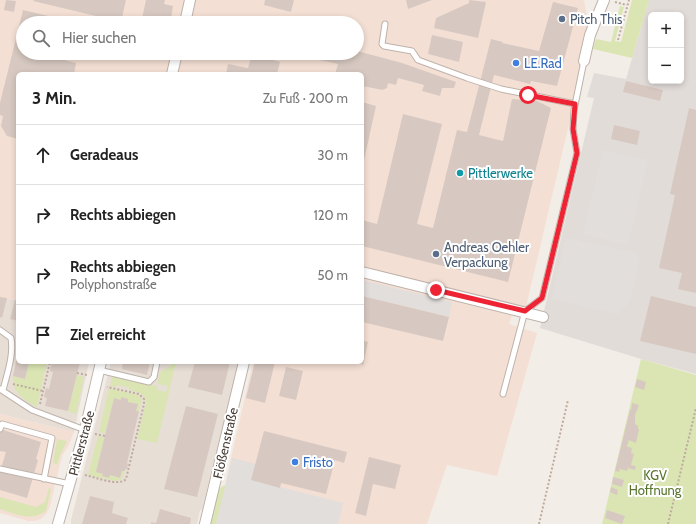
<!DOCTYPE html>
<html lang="de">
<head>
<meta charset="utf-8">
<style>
  body { margin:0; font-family:Cabin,sans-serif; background:#f2f2f2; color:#222 }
  .controls { position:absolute; right:12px; top:12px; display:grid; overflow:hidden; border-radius:6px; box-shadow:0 2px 6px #0003 }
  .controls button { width:36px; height:36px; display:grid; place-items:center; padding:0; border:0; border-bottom:1px solid #e0e0e0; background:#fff; color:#222; font:20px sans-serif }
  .stop { position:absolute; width:12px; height:12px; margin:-9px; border:3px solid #ee2435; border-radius:50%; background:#fff }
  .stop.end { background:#ee2435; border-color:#fff; box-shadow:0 1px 4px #0008 }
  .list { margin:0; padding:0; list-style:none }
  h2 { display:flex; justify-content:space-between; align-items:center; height:52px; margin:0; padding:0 16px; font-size:17px }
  h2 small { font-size:13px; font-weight:400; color:#767676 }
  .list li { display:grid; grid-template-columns:26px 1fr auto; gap:12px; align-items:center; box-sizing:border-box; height:60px; padding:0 16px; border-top:1px solid #e0e0e0 }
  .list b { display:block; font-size:15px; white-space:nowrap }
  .list p { margin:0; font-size:13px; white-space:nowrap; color:#767676 }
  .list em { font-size:13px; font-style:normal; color:#767676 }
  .icon { flex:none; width:22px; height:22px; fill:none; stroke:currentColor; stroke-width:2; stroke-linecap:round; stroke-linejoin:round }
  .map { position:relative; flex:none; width:696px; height:524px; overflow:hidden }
  .search { position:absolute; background:#fff; box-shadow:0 2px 6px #0003; left:16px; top:16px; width:348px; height:44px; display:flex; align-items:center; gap:10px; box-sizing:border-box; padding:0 14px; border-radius:22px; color:#767676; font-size:15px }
  .panel { position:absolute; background:#fff; box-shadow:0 2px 6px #0003; left:16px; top:72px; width:348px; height:292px; border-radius:6px }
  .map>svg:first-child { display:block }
</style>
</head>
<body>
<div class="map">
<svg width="696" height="524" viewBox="0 0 696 524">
  <rect width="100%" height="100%" fill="#f3ede8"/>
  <path fill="#e7ded6" d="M0,297L18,301V362H89L74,432L0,414Z
    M111,362H239L202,510H200L197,524H71V520Z"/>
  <path fill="#f4dfd4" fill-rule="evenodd" d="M0,0H584L590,35L525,311L514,309L509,324L537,333L497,476L447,465L427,524H216L253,362H362V74H18V301L0,297ZM23,23H357V53H23Z
    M0,414L74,432L69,445L62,456L50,506L47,513L42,518L36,521H28L0,513Z"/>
  <path fill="#e2dcd9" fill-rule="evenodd" d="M649,0H696V374L641,359L540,328L594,98L587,97L594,73L626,79ZM651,15H681V81H651Z"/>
  <path fill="#dae5b3" d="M632,0H649L632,58L593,49L596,39L611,42L620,6L624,7L615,41L621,42Z
    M641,359L696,375V524H602Z
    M29,362H47L37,407C23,400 12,392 13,376L25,379Z
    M172,362H176L157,443L137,439L146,402C145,393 137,392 129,390V388L117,385L116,387L110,386L112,376L157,386V390L166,392L168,386L158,384L159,373L171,366Z
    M77,375L84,377L76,414L68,411Z
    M109,388L138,395L142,400L139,411H136L138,404L128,402V399L122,397L121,400L114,398L105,433L99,432Z
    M98,436L104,438L96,472L103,474L102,476L109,478L110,475L120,478L122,471H125L121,480L115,481L88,475Z
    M57,439L67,441L60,455L57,465L53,463Z
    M226,485L216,524H210L218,490L223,486Z
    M49,488L51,489L46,511C31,522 16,514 0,509V497L36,507L45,502Z"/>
  <path fill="#e1dedc" d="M603,150L648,160L628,245L583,234Z
    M566,238L638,253L640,260L630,301L618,314L552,299Z
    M362,280L452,302L449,317L362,296Z
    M232,458L256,464L252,480L343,503L338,524H216Z"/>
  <path fill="#d7c9c1" d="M6,0L16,1L14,12L4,10Z
    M34,0H126L121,22L33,1Z
    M146,0H165L164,4L173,6L171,19L162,17L160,23H141Z
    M265,0H294L291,12L264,5Z
    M406,0H432L408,9Z
    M469,0L486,2L478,38L434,28L436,18L469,3Z
    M553,2L578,8L557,86L531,81L530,84L494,75L479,135L503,141L512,99L537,101L551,108L508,282L362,246V220L377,224L403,114L442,124L417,224L433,228L457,130L467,132L491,39L503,42L502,43L539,51Z
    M23,10L61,19V23H23V53H53V57L76,63L74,74H18V139L7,136L1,126L3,116L0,115V103Z
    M432,35L463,42L459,62L428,54Z
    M357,51L402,63L456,82L454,88H442L440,96L422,91L424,85L398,78L396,85L388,83L387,88L382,90L368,87L362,86V74H335L338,64L291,54L357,53Z
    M252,54L280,62L277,74H226L228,64L248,68Z
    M626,81L663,90L660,101L623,92Z
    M362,102L376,106L363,165H362Z
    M689,108L696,110V293L678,289L682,273L659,268L675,195L670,194Z
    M614,125L640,131L637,145L611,139Z
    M362,296L449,317L443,341L362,322Z
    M651,296L696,307V354L640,341Z
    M0,297L7,298L2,318L0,317Z
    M15,300L18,301V321L10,319Z
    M362,340L368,342L363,366L362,364L355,363L362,362Z
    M17,357L18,362H29L25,379L13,376Z
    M52,362H80L68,411L45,406L47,398L44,397L46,388L49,389L53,372L50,371Z
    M123,362H150L147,375L122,369Z
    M195,362H230L222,395L188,387Z
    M255,362H275L265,403L246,398Z
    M286,367L303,371L296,400L279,396Z
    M637,379L646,382L644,390L635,387Z
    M121,397L128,399V402L138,404L136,411H139L127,463L128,464L127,469H125V471H122L120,478L110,475L109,478L102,476L103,474L96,472L114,398L121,400Z
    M632,403L639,405L635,415V424L638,426V429H639L636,443L629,440L627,446H626L632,448L631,453L634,454L631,465L636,466L635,470L628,468L627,471L620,469L619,472L615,471L630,410H631Z
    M186,406L218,414L197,497L164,489Z
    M0,429L41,442L36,459L38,460L27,498L0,490V472L6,452L0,451Z
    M264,431L347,452L344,463L335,460L326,494L281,483L280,488L251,480Z
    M369,457L401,465L395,489L373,484L366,516L355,513Z
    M613,477L624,480L622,487L612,484Z
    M611,487L618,490L617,495L610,492Z
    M90,496L114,502L112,513L128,518L126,524H82Z
    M160,509L191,518L190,524H151V522L156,523Z
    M607,510L625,516L622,524L605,518Z"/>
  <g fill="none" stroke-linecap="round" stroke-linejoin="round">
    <g stroke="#beb3ab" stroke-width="7">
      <path id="lane" d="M385,24L382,44L384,46L412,51L418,60L467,78L501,89L575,104
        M0,330L11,338C14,355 7,374 3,390
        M99,370L149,382L154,377L157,362
        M0,389L32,410L85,430
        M503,394L525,311L542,298L577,153L573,129L574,110L584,61
        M0,429L2,424L52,438L44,479
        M0,469L70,484"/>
    </g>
    <g stroke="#beb3ab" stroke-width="12">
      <path id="street" d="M185,23L190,0
        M584,61L590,35L604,0
        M172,74L177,53
        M362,272L543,317
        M58,524L85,430L101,362
        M205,524L244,362"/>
    </g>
    <path stroke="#bfab9d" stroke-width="2" stroke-dasharray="2 2" stroke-linecap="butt" d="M615,2L627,5
      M618,40L629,0
      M77,373L87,375
      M13,384L43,391
      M40,404L50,362
      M95,434L105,436
      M85,475C95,477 119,487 126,479L144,404V399L139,394L107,387
      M539,524L568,400
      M668,524L696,408"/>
    <use href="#lane" stroke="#fff" stroke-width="5"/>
    <use href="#street" stroke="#fff" stroke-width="10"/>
  </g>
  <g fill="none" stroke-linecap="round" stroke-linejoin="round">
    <path stroke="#ee2435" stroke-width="5" d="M436,290L525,311L542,298L577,153L573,129L575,104L528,95"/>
  </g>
  <g fill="#5c6f8a" stroke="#fff" stroke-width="1.5">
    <circle cx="562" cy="19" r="4"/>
    <circle cx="436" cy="254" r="4"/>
  </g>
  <g fill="#3f7fe0" stroke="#fff" stroke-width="1.5">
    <circle cx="516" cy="63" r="4"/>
    <circle cx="295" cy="462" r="4"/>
  </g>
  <circle fill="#0f9aa8" stroke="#fff" stroke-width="1.5" cx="460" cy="173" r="4"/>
  <g text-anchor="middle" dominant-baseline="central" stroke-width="4" stroke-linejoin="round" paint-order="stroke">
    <g font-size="13" fill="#4e5e75" stroke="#fff" text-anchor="start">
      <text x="570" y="19">Pitch This</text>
      <text x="444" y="247">Andreas Oehler<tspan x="444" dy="15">Verpackung</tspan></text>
    </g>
    <g font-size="13" fill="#366cbe" stroke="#fff" text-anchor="start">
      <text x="524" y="63">LE.Rad</text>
      <text x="303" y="462">Fristo</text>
    </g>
    <g font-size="13" fill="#0d838f" stroke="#fff" text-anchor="start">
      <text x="468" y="173">Pittlerwerke</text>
    </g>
    <g font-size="13" fill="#463d37" stroke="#fff">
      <text transform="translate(81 443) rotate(-75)">Pittlerstraße</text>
      <text transform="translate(225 443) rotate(-77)">Flößenstraße</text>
    </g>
    <g font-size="13" fill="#59752d" stroke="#fff">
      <text x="655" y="475">KGV<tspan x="655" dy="15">Hoffnung</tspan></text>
    </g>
  </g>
</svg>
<div class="controls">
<button>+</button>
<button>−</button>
</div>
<div class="stop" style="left:528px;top:95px"></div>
<div class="stop end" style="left:436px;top:290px"></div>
<div class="search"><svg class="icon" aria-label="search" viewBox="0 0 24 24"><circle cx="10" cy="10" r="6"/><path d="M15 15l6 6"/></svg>Hier suchen</div>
<section class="panel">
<h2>3 Min.<small>Zu Fuß · 200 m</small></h2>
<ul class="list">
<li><svg class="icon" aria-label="ahead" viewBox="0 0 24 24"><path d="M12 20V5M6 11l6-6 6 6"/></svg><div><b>Geradeaus</b></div><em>30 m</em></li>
<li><svg class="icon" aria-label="right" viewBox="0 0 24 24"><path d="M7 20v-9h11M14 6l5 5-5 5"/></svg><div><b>Rechts abbiegen</b></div><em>120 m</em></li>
<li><svg class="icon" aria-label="right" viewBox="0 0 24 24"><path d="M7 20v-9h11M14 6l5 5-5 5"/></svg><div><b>Rechts abbiegen</b><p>Polyphonstraße</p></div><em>50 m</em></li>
<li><svg class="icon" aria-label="arrive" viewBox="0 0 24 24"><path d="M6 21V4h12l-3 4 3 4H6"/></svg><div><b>Ziel erreicht</b></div></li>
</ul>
</section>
</div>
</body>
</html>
